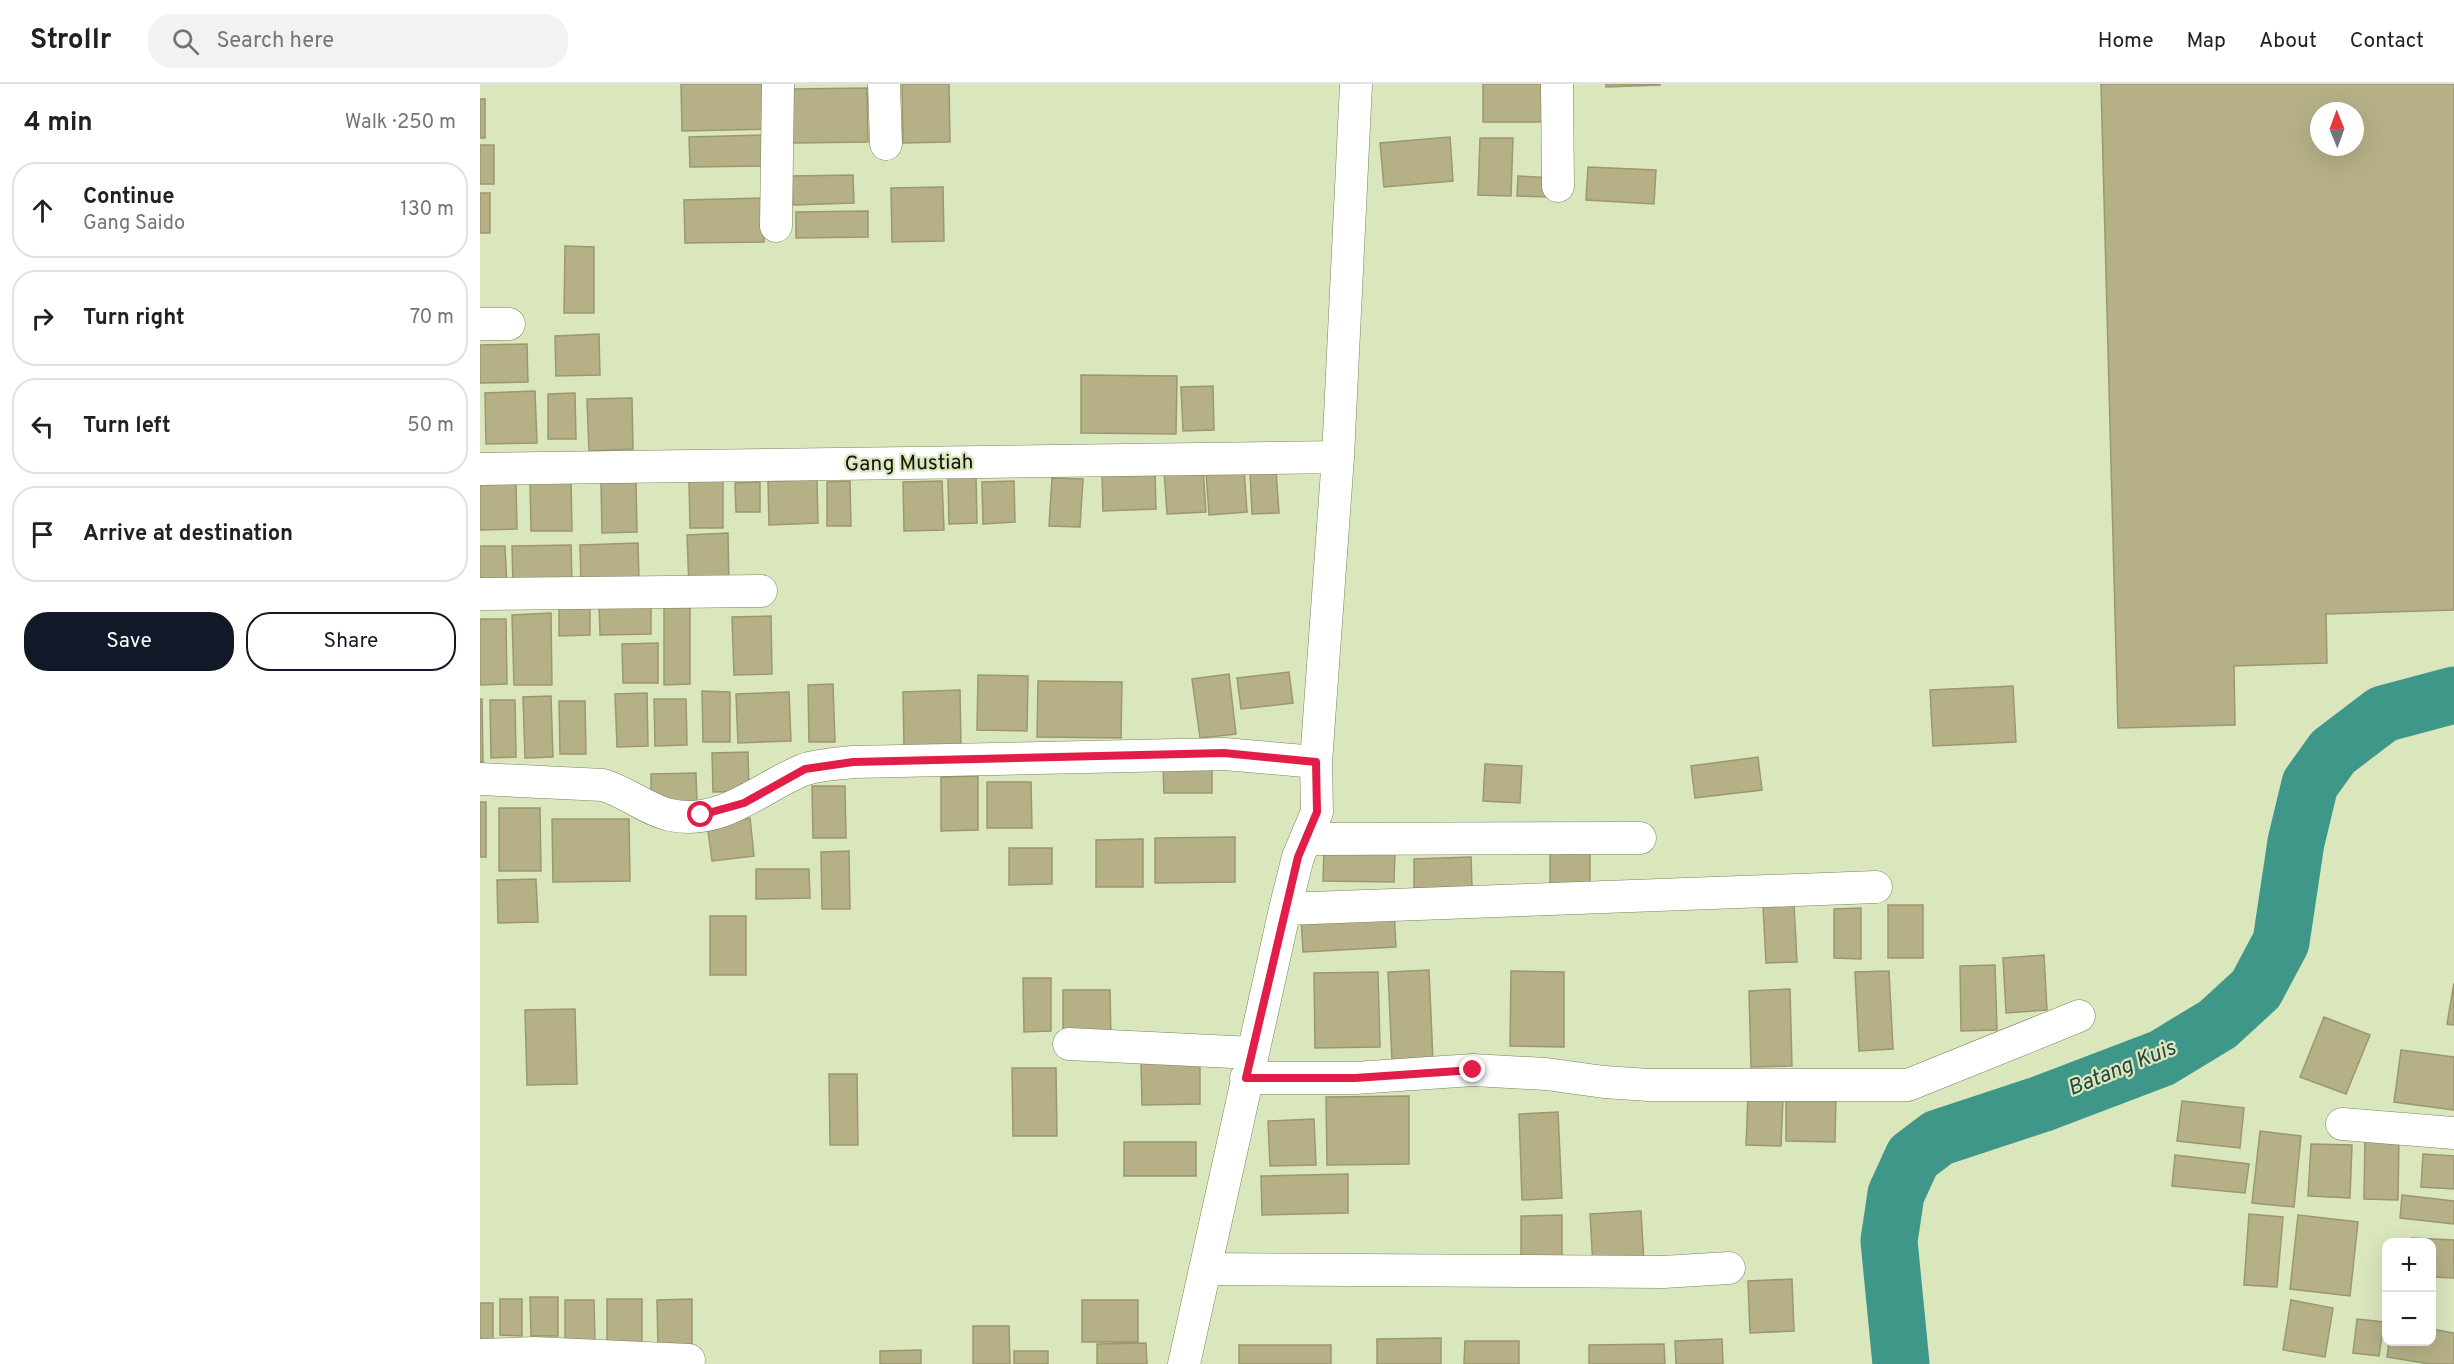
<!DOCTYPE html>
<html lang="en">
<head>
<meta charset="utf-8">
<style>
  body { margin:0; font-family:Overpass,sans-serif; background:#f2f2f2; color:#202124 }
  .controls { position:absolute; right:18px; bottom:18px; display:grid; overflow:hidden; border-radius:12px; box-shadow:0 6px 24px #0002 }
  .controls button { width:54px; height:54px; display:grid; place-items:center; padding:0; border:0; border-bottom:2px solid #e0e0e0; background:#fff; color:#202124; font:30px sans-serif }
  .compass { position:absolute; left:1830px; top:18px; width:54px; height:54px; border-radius:50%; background:#fff; box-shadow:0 6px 24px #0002; rotate:359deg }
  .stop { position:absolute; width:18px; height:18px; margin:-14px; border:4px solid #e11d48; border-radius:50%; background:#fff }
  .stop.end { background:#e11d48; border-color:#fff; box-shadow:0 2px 6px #0008 }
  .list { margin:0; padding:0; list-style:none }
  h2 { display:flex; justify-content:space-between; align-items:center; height:78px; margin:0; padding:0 24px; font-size:26px }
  h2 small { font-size:20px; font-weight:400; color:#757577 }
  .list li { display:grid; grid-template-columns:39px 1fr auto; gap:18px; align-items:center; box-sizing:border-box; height:96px; margin:0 12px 12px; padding:0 12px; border:2px solid #e0e0e0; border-radius:24px }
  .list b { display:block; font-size:22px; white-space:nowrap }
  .list p { margin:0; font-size:20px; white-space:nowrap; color:#757577 }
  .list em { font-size:20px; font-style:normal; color:#757577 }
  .actions { display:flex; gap:12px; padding:18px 24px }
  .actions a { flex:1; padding:14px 0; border:2px solid #111827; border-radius:24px; text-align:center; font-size:21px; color:#111827 }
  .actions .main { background:#111827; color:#fff }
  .icon { flex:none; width:33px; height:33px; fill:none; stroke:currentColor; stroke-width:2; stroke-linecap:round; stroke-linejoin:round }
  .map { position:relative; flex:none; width:1974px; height:1280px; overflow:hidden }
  header { display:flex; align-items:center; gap:36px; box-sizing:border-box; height:84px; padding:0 30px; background:#fff; border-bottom:2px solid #e0e0e0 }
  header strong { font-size:28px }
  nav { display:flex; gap:33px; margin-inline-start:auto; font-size:21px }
  .search { width:420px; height:54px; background:#f2f2f2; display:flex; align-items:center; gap:15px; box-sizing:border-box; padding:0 21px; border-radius:24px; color:#757577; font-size:22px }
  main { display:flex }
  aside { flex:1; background:#fff }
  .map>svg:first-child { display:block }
</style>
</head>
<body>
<header>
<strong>Strollr</strong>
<div class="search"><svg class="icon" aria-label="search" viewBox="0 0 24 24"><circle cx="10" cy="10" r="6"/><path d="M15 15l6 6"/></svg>Search here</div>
<nav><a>Home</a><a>Map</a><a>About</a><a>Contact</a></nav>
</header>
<main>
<aside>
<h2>4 min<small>Walk · 250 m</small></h2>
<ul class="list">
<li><svg class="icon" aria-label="ahead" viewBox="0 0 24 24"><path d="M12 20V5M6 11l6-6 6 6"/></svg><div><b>Continue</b><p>Gang Saido</p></div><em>130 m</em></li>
<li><svg class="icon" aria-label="right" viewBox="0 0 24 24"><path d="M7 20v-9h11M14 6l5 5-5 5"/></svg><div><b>Turn right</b></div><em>70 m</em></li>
<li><svg class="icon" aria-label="left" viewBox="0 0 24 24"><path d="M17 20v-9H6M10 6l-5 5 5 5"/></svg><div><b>Turn left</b></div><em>50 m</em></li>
<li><svg class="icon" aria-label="arrive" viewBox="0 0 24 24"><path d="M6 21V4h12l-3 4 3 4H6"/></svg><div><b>Arrive at destination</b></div></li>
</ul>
<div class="actions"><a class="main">Save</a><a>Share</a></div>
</aside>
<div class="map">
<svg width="1974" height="1280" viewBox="0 0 1974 1280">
  <rect width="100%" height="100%" fill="#dae7bd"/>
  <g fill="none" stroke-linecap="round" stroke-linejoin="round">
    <path stroke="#3e9789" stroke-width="57" d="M1421,1280L1409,1157L1416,1110L1433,1073L1458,1054L1561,1020L1682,974L1738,940L1776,905L1801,858L1816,758L1830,700L1853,668L1903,630L1974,611"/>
  </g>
  <path fill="#b5b086" stroke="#9c976e" stroke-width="1.5" fill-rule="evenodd" d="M201,0H292L293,45L202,47Z
    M422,0H469L470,58L423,59Z
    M1003,0H1064L1065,38H1003Z
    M1126,0H1180V1L1126,3Z
    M1621,0H1974V526L1846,530L1847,579L1754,582L1755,641L1638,644ZM1839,27H1875V63H1839Z
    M387,4L388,58L313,59L312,5Z
    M0,15H5V54H0Z
    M288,51V82L210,83L209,53Z
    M970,53L973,97L904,103L900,59Z
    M1000,54H1033L1031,112L998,111Z
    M0,61H14V100H0Z
    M1108,83L1176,86L1174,120L1106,116Z
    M373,91L374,119L313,121L312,92Z
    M1038,92L1071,94L1069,113L1037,112Z
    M463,103L464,157L412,158L411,104Z
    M0,109H10V149H0Z
    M284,114V158L205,159L204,116Z
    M388,127V153L316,154V128Z
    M85,162L114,163V229H84Z
    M119,250L120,291L76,292L75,252Z
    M47,260L48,298L0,299V261Z
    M601,291L697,292L696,350L601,349Z
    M733,302L734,346L703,347L701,303Z
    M55,307L57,359L6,360L5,309Z
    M95,309L96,355H68V310Z
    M152,314L153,365L109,367L107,315Z
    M723,384L726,428L687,430L684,386Z
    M764,385L767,428L729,431L726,388Z
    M796,386L799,429L772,430L770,387Z
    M675,388L676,425L623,427L622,390Z
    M496,393L497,439L469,440L468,394Z
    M572,394L603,395L600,443L569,442Z
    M91,396L92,447H51L50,397Z
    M243,396V444H210L209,397Z
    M337,396L338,439L289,441L288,397Z
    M370,397L371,442H347V398Z
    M462,397L464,446L424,447L423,398Z
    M534,397L535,438L503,440L502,398Z
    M156,398L157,448L122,449L121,399Z
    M280,398V428H256L255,399Z
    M36,399L37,445L0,446V400Z
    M248,449L249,502L209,503L207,451Z
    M158,459L159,497L101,498L100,461Z
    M91,461L92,500L33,501L32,462Z
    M0,462H25L27,504H0Z
    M184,518H210V600L184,601Z
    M79,519H110V551L79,552Z
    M171,519V550L120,551L119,520Z
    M71,529L72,601H34L32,531Z
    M291,532L292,590L254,591L252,533Z
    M0,535H26L27,600L0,601Z
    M178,559V599H143L142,560Z
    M809,588L813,619L761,625L757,594Z
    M749,590L756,650L720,654L712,595Z
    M498,591L548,592L547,647L497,646Z
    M558,597L642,598L641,654L557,653Z
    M353,600L355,658H329L328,601Z
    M1533,602L1536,658L1453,662L1450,606Z
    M480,606L481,662L424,663L423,608Z
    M222,607L250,608V658H223Z
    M309,608L311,657L258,659L256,610Z
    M167,609L168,662L137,663L135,610Z
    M71,612L73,673L45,674L43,613Z
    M0,615H2L3,678H0Z
    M174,615H206L207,661L175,662Z
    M10,616H35L36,673L11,674Z
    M79,617H105L106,670H80Z
    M268,668L269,707L233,708L232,669Z
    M1278,673L1282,706L1215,714L1211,682Z
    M1005,680L1042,682L1040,719L1003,717Z
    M683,682H732V709H684Z
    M216,689L217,720H171V690Z
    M498,692V746L461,747V693Z
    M507,698H551L552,744H507Z
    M332,702H365L366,754H333Z
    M0,718H6V773H0Z
    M19,724H60L61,787H19Z
    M270,734L274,772L232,777L227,739Z
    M72,735H149L150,797L73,798Z
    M755,753V798L675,799V754Z
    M663,755V803H616V756Z
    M1070,760H1110V801H1070Z
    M529,764H572V800L529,801Z
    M844,765L915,766L914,798L843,797Z
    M369,767L370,825H342L341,768Z
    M991,773L992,803L934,804V775Z
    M276,785H329L330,814L276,815Z
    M56,795L58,838L18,839L17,796Z
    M1314,820L1317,878L1286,879L1283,822Z
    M1408,821H1443V874H1408Z
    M1381,824V875L1354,874V825Z
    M914,828L916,863L823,868L821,833Z
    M230,832H266V891H230Z
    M1564,871L1567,926L1526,929L1523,874Z
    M1515,881L1517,946L1481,947L1480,882Z
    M949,886L953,977L912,978L908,888Z
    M1031,887L1084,888V963L1030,962Z
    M1409,887L1413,965L1379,967L1375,888Z
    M898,888L900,963L835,964L834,889Z
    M543,894H571V947L544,948Z
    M1974,899V941L1967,940Z
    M1310,905L1312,982L1271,983L1269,907Z
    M583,906H630L631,956H583Z
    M95,925L97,1000L47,1001L45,926Z
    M1844,933L1890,951L1866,1010L1820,993Z
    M1921,966L1974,973V1026L1914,1018Z
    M661,978H720V1020L662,1021Z
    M532,984H576L577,1052H533Z
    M349,990H377L378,1061H350Z
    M1306,1010H1356L1355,1058L1306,1057Z
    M929,1012V1080L847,1081L846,1013Z
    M1268,1012L1303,1013L1301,1062L1266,1061Z
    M1702,1017L1764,1024L1760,1064L1697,1057Z
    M1078,1028L1082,1114L1042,1116L1039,1030Z
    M834,1035L836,1081L790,1082L788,1037Z
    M1780,1047L1821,1052L1814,1123L1772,1119Z
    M1885,1052H1919L1918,1116L1884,1115Z
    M644,1058H716V1092H644Z
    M1831,1060L1872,1061L1870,1114L1828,1112Z
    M1943,1070L1974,1072V1105L1941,1103Z
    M1695,1071L1769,1080L1765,1109L1692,1102Z
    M868,1090V1129L782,1131L781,1092Z
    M1922,1111L1974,1117V1140L1920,1134Z
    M1161,1127L1164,1180L1113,1183L1110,1130Z
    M1769,1130L1803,1133L1797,1203L1764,1201Z
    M1082,1131V1179H1041V1132Z
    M1818,1131L1878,1138L1870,1212L1810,1205Z
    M1932,1154L1974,1156V1194L1952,1193V1158H1931Z
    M1312,1195L1314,1247L1270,1249L1268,1197Z
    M50,1213H78V1252H51Z
    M20,1215H42V1252L20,1251Z
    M127,1215H162V1260H127Z
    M212,1215V1264L178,1265L177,1216Z
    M85,1216H114L115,1259H85Z
    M602,1216H658V1258H602Z
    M1811,1216L1853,1224L1845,1273L1803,1266Z
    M0,1219H13V1258L0,1259Z
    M1877,1235L1904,1238L1899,1272L1873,1269Z
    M493,1242H529L530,1280H493Z
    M1952,1245L1974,1249V1280H1950L1907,1273L1909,1258H1952Z
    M961,1254V1280H897V1255Z
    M1242,1255L1243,1280H1196L1195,1257Z
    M985,1257H1039V1280H984Z
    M666,1259L667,1280H617V1260Z
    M1184,1260L1185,1280H1109V1261Z
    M759,1261H851V1280H759Z
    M441,1266V1280H400V1267Z
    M534,1267H568V1280H534Z"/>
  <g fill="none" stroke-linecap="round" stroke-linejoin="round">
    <g stroke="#78835d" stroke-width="33">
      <path id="minor" d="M404,0L406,60
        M1077,0L1078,102
        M296,142L298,0
        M0,240H29
        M0,385L858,373
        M0,510L281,507
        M0,695L123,701C147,708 167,726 190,731C242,742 279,704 323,686C339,680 356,680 373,678L744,670L836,678
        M826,755L1160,754
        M805,825L1396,803
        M589,960L773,969
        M766,994H875L993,986L1066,990L1124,998L1169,1001H1428L1599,932
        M1862,1040L1974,1049
        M725,1185L1183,1188L1249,1184
        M0,1271L54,1269L209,1276
        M704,1280L805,825L818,773L837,728L836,678L858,373L876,0"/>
    </g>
    <use href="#minor" stroke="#fff" stroke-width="32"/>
  </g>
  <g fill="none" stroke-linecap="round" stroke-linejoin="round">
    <path stroke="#e11d48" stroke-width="8" d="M221,731L264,719L325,685L373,678L744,669L836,678L837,728L818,773L766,994H875L993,986"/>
  </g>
  <g text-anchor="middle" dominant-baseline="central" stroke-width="4.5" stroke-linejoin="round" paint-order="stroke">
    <g font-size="21" fill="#131708" stroke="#dae7bd">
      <text transform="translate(429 380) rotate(-1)">Gang Mustiah</text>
    </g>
    <g font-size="22" font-style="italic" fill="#27433e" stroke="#dae7bd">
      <text transform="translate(1642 985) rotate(-22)">Batang Kuis</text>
    </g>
  </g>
</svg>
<div class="controls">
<button>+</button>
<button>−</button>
</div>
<svg class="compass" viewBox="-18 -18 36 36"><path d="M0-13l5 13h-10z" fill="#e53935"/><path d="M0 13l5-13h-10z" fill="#757577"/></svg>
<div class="stop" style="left:221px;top:731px"></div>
<div class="stop end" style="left:993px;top:986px"></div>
</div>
</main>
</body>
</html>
